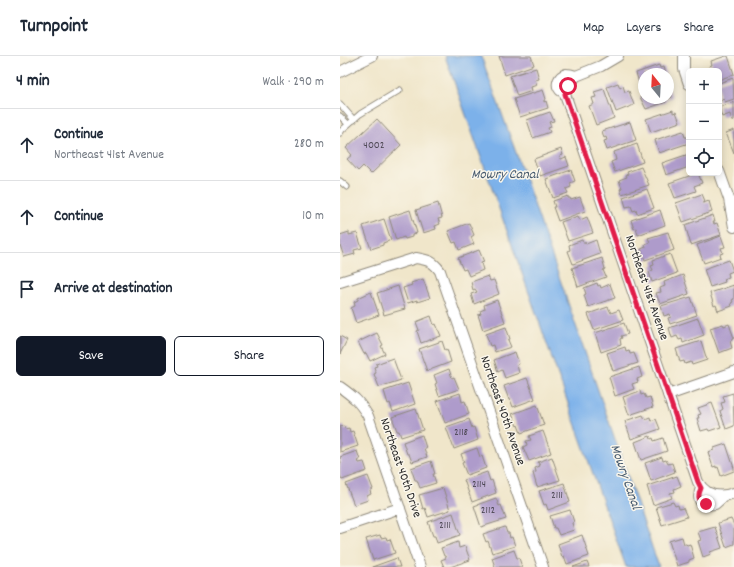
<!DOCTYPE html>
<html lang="en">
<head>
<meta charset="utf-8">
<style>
  body { margin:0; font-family:Dekko,sans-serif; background:#f2f2f3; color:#1f2937 }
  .controls { position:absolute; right:12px; top:12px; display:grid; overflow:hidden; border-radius:6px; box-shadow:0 2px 10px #0003 }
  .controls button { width:36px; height:36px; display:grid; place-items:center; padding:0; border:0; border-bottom:1px solid #e0e1e3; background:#fff; color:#1f2937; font:20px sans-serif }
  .compass { position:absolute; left:298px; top:12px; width:36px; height:36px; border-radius:50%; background:#fff; box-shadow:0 2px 10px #0003; rotate:342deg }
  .stop { position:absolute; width:12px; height:12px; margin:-9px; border:3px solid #e11d48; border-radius:50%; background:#fff }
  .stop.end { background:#e11d48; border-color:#fff; box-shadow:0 1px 4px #0008 }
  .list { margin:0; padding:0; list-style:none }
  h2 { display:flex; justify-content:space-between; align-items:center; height:52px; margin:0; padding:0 16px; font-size:17px }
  h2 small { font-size:13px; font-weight:400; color:#747a83 }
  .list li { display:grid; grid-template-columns:26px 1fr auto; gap:12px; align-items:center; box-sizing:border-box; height:72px; padding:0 16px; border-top:1px solid #e0e1e3 }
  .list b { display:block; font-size:15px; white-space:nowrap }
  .list p { margin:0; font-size:13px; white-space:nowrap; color:#747a83 }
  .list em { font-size:13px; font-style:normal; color:#747a83 }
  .actions { display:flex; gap:8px; padding:12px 16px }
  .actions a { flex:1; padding:9px 0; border:1px solid #111827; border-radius:6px; text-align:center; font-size:14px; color:#111827 }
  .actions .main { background:#111827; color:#fff }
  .icon { flex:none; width:22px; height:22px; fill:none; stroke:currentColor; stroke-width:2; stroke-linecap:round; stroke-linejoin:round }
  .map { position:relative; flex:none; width:394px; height:511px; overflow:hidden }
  header { display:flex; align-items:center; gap:24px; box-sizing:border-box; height:56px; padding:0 20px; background:#fff; border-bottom:1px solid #e0e1e3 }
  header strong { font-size:19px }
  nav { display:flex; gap:22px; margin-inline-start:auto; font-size:14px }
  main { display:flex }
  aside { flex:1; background:#fff }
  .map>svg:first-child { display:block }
</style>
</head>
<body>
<header>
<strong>Turnpoint</strong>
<nav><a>Map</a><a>Layers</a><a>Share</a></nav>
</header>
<main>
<aside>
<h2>4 min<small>Walk · 290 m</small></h2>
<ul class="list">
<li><svg class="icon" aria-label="ahead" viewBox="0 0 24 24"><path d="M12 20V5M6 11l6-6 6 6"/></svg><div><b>Continue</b><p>Northeast 41st Avenue</p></div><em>280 m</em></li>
<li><svg class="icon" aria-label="ahead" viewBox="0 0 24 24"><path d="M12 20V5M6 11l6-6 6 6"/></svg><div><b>Continue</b></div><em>10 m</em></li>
<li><svg class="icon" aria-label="arrive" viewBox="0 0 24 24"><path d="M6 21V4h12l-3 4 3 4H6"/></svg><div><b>Arrive at destination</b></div></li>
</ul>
<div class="actions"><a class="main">Save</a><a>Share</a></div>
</aside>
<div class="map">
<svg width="394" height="511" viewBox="0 0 394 511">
  <rect width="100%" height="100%" fill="#fbf7ec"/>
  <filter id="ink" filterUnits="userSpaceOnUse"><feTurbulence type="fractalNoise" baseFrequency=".025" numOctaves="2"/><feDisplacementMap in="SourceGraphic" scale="8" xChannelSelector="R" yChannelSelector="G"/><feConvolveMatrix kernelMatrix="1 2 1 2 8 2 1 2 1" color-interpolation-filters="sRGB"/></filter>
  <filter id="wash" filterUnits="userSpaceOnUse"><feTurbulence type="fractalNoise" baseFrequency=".012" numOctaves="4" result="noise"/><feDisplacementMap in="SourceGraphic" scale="16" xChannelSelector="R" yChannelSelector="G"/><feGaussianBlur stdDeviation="0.9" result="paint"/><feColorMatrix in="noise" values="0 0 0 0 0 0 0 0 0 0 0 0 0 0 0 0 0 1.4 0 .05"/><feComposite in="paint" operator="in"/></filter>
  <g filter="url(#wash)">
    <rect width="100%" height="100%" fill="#f0e6ca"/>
    <path fill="#7cb1ea" stroke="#546e8a" d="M105,0H141L183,116L319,511H286Z"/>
    <g id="blocks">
      <path fill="#ae9bcb" d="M159,0H191L194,9L165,19Z
        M386,0H388L394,18L379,24V15H371L369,10L372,9L371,5Z
        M319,9L320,12L324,11L326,18H304V28L300,30L296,17Z
        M196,12L199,23L195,24L197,29L191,31L192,35L177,40L170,20Z
        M393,22L394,43L385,46L384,43L379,45V27Z
        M278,27L280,32L283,30L285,36L289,35L294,49L276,56L267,31Z
        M328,30L332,41L325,44L326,46L306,53L300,41L304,39V42H328Z
        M264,33L274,62L256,69L249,50L254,48L252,42L256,41L254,36Z
        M203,34L206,43L204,44V46L206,45L208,52L180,61L174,43Z
        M394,46V64L392,65L390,58L382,61L379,51Z
        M333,54V57L336,56L340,66L311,76L306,63Z
        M210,56L214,65L209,66L211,71L208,72L210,76L193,82L187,64Z
        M37,63L61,89L31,118L23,110L18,115L7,103L12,99L6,92Z
        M290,66L296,84L267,94L264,85L267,84L266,81L264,82L262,75Z
        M394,74V97L386,77Z
        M343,75L345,81H347L349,87L319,97L315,84Z
        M297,88L303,106L275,116L271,106L276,104L274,96Z
        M221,93L223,99L220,100L221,103L226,101L229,110L200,120L194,103Z
        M349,98V111L326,119L322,107Z
        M301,111L309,129L282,138L280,133L282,132L279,124L287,121L286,119L288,118L287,116Z
        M231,114L235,125L230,127L231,131L226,133L228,137L213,142L206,123Z
        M358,117L362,127L354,130L356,135L335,142L329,127Z
        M307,133L314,152L297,158L296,154L293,155L291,150L286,151L283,141Z
        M362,138L365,145L362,146L363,147L369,145L372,156L343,166L336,147Z
        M228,140V142H230L231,144L240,141L245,155L218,165L213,151H215L213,145Z
        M98,147L102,162L98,163L100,168L95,170L96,173L83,177L76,154Z
        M70,154L77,177L72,179V181L65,183L64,181L56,184L49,161Z
        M320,154L325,169L298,179L296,172L294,173L291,164Z
        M373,159L375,166H373L374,168L377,167L381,179L351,189L345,169Z
        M238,160L240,164L247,161L253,177L228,185L221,166Z
        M44,163L51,184L43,187V189L31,193L23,170Z
        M129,167L134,179L131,181L134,188L119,194L116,186L113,187L108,175Z
        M9,176V179L17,177L22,192L14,194L15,198L4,201L0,189V179Z
        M328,176L334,194L305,204L301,193L306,191L305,188L310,186L308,182Z
        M381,180L385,191L381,192L383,197L380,198L381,201L364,207L357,189Z
        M242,184L243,186H245L246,188L256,184L260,198L233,208L228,195L230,194L229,189Z
        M139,194L144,206L141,207L143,214L129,220L126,213L123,214L118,202Z
        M330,198L337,217L312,226L309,216L313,214L311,210L314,209L313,204Z
        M262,202L265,213L263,214L266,221L238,231L232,212Z
        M389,204L393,215L388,217L389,221L384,223L385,226L370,231L364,213Z
        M343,219L349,238L320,248L316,237L321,236L320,232L325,230L324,226Z
        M148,220L150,225L154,224L159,238L134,248L131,238L137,236L135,233L133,234L131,226Z
        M83,223L90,242L77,246V244L68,247L63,232L72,229L71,227Z
        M257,227L258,230L260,229L261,232L270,228L275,242L248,251L244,239L246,238L244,232Z
        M394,229V243L392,244L393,246L391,247L392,250L378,255L376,249L374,250L370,237Z
        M58,230L65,253L44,259L37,237Z
        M31,236L39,259L16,267L11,252L15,250L14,246L18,244V242Z
        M351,241L357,259L330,268L328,262L331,261L330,258L324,260L321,250Z
        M157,244L165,266L143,274L138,259L141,258L140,255L145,253L144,249Z
        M268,251L271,257L279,254L283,264L254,274L248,258Z
        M91,260L94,269L96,268L101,280L81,287L77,275L79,274L76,266Z
        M358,262L364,279L343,287L342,283L339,284L337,280L332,282L329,272Z
        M284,267L288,278L281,280L282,282L280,283L281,289L261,296L255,277Z
        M383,268L384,270L389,268L394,282L392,283V284L390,285L392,292L379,297L370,272Z
        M166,271L170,283L168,284L171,291L155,296L153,289L150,290L146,278Z
        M37,277L43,289L41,290L45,298L30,305L26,297L24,298L18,286Z
        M0,280L7,284L0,298Z
        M102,285L105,294L107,293L111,306L87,315L79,293Z
        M361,285L367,304L352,309L351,306L345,308L344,305L340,306L336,293Z
        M285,291L286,295L289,294L290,298L294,297L298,307L273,315L267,297Z
        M175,296L179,308L177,309L179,317L165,322L162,314L158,316L154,304Z
        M53,302L61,324L39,331L34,318L36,317L34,311L37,310L36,308Z
        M299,311L302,321L297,323L298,326L292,328L294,333L275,340L269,321Z
        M109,313L112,322L114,321L119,333L99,340L95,328L97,327L94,319Z
        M187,322L195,343L173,351L170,343L169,344L164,330Z
        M68,327L75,348L53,356L50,347L48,348L44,335Z
        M300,335L301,339L304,338L306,342L310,341L313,351L289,359L283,341Z
        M120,337L122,346L125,345L129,358L105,367L97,345Z
        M393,337L394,370L386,373L380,355L383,353L381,347L385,346L383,340Z
        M372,347L381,371L369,375L368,373L361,375L357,362H359L358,359L361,358L358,352Z
        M197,349L204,369L181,377L178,369L177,370L172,358Z
        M76,353L83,374L61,381L59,375H57L52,361Z
        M303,359L305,363L310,361L311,365L316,363L320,373L291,383L285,365Z
        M129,363L132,372L134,371L138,384L114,393L106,371Z
        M4,370L5,373L9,372L10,376L13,375L18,390L0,396V371Z
        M203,375L211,397L189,405L183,391L187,389L186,385L191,384L189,380Z
        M82,379L86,392H84L87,401L72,406L69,398H67L63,386Z
        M310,380L311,383L313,382L314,385L323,382L327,395L301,404L295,386Z
        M386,388L394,412V415L381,420L378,411L376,412V410L373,411L368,396L374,394V392Z
        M137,392L140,401L142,400L146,412L127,419L122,407L124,406L121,398Z
        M17,395L20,404H18L19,407L24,406L27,415L2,424L0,419V408L1,407L0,401Z
        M212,401L220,424L197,431L193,417L196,416L195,412L200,410L198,406Z
        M322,401L323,405L326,404L328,408L332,407L335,416L311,425L305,407Z
        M91,405L95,418H93L96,427L80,432L77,424H75L71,412Z
        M147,416L150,425L152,424L156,437L132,446L124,424Z
        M28,420L33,433L30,435L31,438L27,440L28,444L14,449L6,428Z
        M337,420L341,430L334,433L335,436L330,437L332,442L313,449L307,430Z
        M224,427L230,446L208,454L206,448L204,449L199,435Z
        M103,432L110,454L88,461L85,452L83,453L79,439Z
        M156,442L159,450L161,449L166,463L141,471L134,450Z
        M333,446L335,450L338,449L339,453L343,452L347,461L322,469L316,451Z
        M230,454L234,466L232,467L234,474L219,479L216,472H214L210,460Z
        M113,457L120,479L97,487L95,480H93L88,466Z
        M391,463L394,469V488L386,491L378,467Z
        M165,471L167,477H169L170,482L172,481L175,490L152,497L148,485L146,486L143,478Z
        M375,471L382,492L370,496L371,498L363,501L358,485L361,484L358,476Z
        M40,479L41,482L46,481L47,484L50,483L55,497L33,504L26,483Z
        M242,479L249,500L227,508L224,500L222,501L218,488Z
        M342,481L344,488H346L347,489L350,488L354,502L349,504V506L337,510L329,485Z
        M118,486L119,492L125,490L130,504L110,511H104L101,504L106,502L105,500H104L101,492Z
        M174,494L177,502H179L182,511H155L152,502Z
        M57,502L60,511H32Z
        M247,506L249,511H233Z"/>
    </g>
  </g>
  <g filter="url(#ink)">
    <use href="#blocks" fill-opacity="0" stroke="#8e887a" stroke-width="1"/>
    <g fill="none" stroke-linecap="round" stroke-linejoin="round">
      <g stroke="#8e887a" stroke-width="7">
        <path id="service" d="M0,48L14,64
          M0,60L8,68
          M0,77L2,74L20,58L60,34
          M0,125L7,131"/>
      </g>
      <g stroke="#8e887a" stroke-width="12">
        <path id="minor" d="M278,0L261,10L236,20L228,30L225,38L358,426C366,440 380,442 394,437
          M344,0V13L349,28
          M0,16L32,0
          M225,38C225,37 221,35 220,34C215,28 219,20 226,18C229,18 233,19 236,20
          M379,115L389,143L394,171
          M0,226L76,202C88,204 93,205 100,215L203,511
          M0,331C14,341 19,345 28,360L80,511
          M328,339L394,316
          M361,432C356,445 361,450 375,448L384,440
          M0,472L60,452"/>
      </g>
      <use href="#service" stroke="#fff" stroke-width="5"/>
      <use href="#minor" stroke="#fff" stroke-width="10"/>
    </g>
  </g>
  <g fill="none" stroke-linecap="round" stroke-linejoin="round" filter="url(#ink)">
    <path stroke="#e11d48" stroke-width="5" d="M228,30L225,38L358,426L361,432C358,439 357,445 366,448"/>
  </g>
  <g text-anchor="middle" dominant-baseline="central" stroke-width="3" stroke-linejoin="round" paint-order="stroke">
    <g font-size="11" fill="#4c4753">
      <text x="34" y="90">4002</text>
      <text x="121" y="377">2118</text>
      <text x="139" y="429">2114</text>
      <text x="217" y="440">2111</text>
      <text x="148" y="455">2112</text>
      <text x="105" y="470">2111</text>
    </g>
    <g font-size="13" fill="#2b2b2b" stroke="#fbf7ec">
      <text transform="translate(306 232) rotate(71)">Northeast 41st Avenue</text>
      <text transform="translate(162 355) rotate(71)">Northeast 40th Avenue</text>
      <text transform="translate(60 412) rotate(71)">Northeast 40th Drive</text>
    </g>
    <g font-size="14" font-style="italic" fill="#475a6e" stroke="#fbf7ec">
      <text x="165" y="119">Mowry Canal</text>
      <text transform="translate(285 421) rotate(71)">Mowry Canal</text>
    </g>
  </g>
</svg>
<div class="controls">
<button>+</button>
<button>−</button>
<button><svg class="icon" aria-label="locate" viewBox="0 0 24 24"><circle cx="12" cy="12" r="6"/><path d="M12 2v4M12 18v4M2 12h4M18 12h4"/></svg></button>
</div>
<svg class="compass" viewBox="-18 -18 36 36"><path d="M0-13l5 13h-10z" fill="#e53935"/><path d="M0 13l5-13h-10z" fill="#747a83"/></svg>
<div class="stop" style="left:228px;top:30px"></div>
<div class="stop end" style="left:366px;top:448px"></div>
</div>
</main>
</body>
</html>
